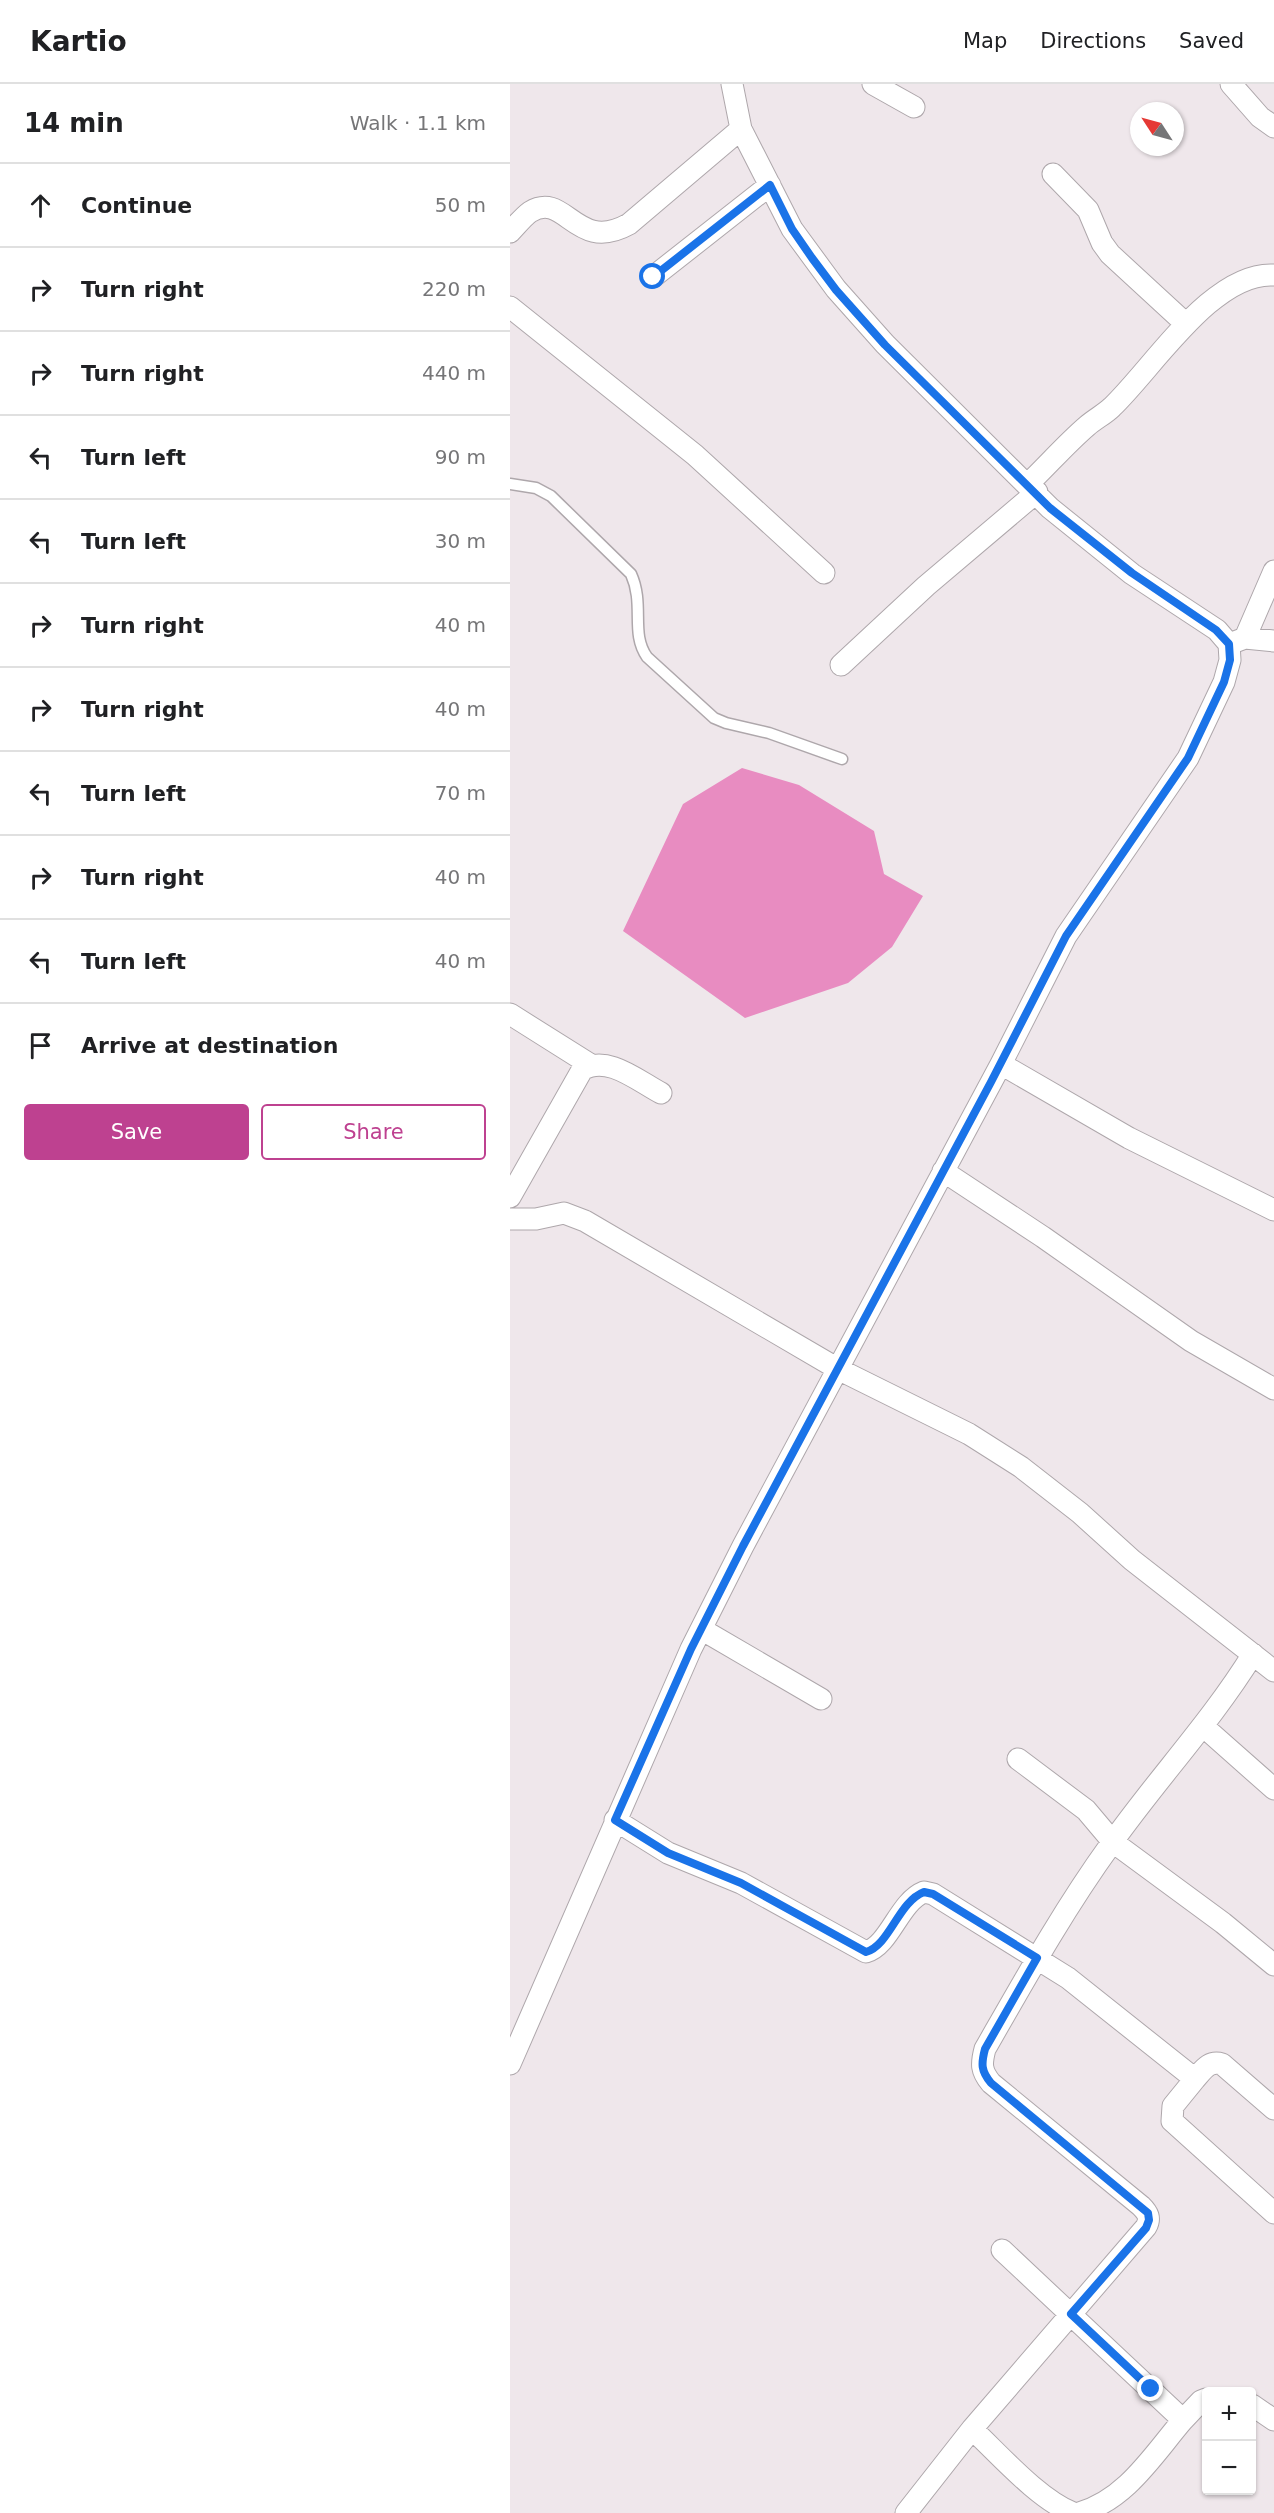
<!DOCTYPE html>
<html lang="en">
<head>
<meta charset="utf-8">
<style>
  body { margin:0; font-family:"DejaVu Sans",sans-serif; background:#f6f6f6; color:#202124 }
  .controls { position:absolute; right:18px; bottom:18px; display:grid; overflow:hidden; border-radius:6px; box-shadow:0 2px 4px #0004 }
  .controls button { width:54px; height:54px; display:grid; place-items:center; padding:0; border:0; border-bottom:2px solid #e0e0e0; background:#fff; color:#202124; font:30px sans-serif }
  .compass { position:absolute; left:620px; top:18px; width:54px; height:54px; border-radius:50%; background:#fff; box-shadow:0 2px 4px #0004; rotate:306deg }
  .stop { position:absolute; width:18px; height:18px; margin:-14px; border:4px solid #1a73e8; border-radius:50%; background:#fff }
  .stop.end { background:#1a73e8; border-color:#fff; box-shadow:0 2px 6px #0008 }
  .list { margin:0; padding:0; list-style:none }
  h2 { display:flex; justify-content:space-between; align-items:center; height:78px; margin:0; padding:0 24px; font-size:26px }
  h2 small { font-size:20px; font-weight:400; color:#757577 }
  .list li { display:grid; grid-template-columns:39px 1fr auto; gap:18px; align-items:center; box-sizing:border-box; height:84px; padding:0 24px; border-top:2px solid #e0e0e0 }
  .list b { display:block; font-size:22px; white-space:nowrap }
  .list em { font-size:20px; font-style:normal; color:#757577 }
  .actions { display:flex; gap:12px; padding:18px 24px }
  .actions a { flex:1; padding:14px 0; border:2px solid #be4190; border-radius:6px; text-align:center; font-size:21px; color:#be4190 }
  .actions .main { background:#be4190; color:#fff }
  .icon { flex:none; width:33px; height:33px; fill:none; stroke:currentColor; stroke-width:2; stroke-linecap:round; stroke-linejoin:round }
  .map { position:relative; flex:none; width:764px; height:2429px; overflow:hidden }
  header { display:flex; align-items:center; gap:36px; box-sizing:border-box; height:84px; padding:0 30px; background:#fff; border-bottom:2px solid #e0e0e0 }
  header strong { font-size:28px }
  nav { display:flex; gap:33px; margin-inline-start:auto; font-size:21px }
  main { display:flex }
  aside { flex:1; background:#fff }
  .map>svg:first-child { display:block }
</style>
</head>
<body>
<header>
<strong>Kartio</strong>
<nav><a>Map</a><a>Directions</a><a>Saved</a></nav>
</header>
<main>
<aside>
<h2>14 min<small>Walk · 1.1 km</small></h2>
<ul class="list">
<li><svg class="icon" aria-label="ahead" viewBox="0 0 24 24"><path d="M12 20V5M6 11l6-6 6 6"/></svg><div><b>Continue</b></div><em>50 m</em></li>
<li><svg class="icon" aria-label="right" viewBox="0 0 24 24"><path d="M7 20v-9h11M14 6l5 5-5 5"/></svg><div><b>Turn right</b></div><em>220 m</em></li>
<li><svg class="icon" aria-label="right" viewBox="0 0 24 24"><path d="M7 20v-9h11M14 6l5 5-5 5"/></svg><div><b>Turn right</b></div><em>440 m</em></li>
<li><svg class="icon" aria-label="left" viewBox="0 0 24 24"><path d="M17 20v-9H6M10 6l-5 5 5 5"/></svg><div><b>Turn left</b></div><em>90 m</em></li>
<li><svg class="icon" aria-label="left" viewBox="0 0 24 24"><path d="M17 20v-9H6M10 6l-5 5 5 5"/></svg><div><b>Turn left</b></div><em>30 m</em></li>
<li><svg class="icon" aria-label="right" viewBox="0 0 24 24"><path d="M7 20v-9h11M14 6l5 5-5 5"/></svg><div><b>Turn right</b></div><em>40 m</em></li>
<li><svg class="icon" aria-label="right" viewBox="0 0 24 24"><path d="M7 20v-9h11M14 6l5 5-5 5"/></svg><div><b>Turn right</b></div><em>40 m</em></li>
<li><svg class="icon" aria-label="left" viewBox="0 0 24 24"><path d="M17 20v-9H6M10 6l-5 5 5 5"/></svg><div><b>Turn left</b></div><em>70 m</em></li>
<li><svg class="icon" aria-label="right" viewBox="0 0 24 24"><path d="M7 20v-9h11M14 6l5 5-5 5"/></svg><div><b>Turn right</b></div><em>40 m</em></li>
<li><svg class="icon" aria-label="left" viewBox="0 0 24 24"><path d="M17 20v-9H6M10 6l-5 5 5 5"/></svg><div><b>Turn left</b></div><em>40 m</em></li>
<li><svg class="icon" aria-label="arrive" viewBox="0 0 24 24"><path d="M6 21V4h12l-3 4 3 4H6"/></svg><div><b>Arrive at destination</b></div></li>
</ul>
<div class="actions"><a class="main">Save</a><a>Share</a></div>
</aside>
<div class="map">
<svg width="764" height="2429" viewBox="0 0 764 2429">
  <rect width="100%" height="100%" fill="#efe7eb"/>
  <path fill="#e88cc1" d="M232,684L289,701L364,747L374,790L413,812L382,863L338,899L235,934L113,847L173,720Z"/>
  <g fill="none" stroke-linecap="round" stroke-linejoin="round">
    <g stroke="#aea7ab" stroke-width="13">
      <path id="lane" d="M0,400L26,404L41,412L121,490C135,521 120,549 137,573L204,634L216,639L259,649L332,675"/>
    </g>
    <g stroke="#aea7ab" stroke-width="23">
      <path id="street" d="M363,0L404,23
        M721,0L750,33L764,43
        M543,90L578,126L592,159L600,170L676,240
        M0,148C6,142 13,133 20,128C56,106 65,170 119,140L231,45
        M143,193L260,101
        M0,223L185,371L314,489
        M518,400C538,381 556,360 577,342C585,335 595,330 602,323C643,284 703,187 764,191
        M735,554L764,487
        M722,559L735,554L764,557
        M331,581L416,502L527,408
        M0,930L81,981
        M491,980L619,1054L764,1126
        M433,1087L533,1153L681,1257L764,1305
        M0,1113L72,986C97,970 128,997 151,1009
        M0,1135H26L54,1129L75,1137L328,1285L459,1350L511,1383L570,1429L622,1476L764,1587
        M191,1545L311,1615
        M694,1643L764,1705
        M508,1675L576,1726L603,1758L713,1839L764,1881
        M105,1736L158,1769L231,1799L356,1868C380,1861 389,1818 414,1808L423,1810L558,1894L685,1995L663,2022L662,2037L764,2129
        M0,1980L181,1565L233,1462L491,980L556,852L678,674L714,598L720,576L719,560L707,546L622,490L540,424L375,260L326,205L282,145L231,45L222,0
        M685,1995C693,1986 699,1976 712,1980L764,2025
        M492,2166L673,2336L691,2317L696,2315
        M742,2321L764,2336
        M462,2345C489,2370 528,2415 563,2429
        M396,2429L462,2345L636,2143C641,2134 638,2129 631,2122L481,1999C471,1987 471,1980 475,1965C515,1895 554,1825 601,1760C647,1695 701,1638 743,1570
        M569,2429C616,2416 643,2371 673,2336"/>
    </g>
    <use href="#lane" stroke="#fff" stroke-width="10"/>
    <use href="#street" stroke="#fff" stroke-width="21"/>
  </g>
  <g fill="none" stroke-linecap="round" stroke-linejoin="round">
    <path stroke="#1a73e8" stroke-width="8" d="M143,193L260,101L282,145L302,174L326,206L375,261L540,424L622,489L706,546L719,560L720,576L714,598L678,674L556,852L481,998L233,1462L181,1565L105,1736L158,1769L231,1799L356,1868C380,1861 388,1818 414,1808L423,1810L527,1874L475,1965C471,1980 471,1987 481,1999L638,2129L639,2136L636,2144L561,2230L641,2305"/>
  </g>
</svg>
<div class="controls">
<button>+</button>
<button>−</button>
</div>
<svg class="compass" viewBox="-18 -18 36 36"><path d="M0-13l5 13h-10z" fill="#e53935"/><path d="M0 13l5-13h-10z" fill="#757577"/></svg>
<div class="stop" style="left:143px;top:193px"></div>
<div class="stop end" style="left:641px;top:2305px"></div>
</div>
</main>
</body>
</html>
